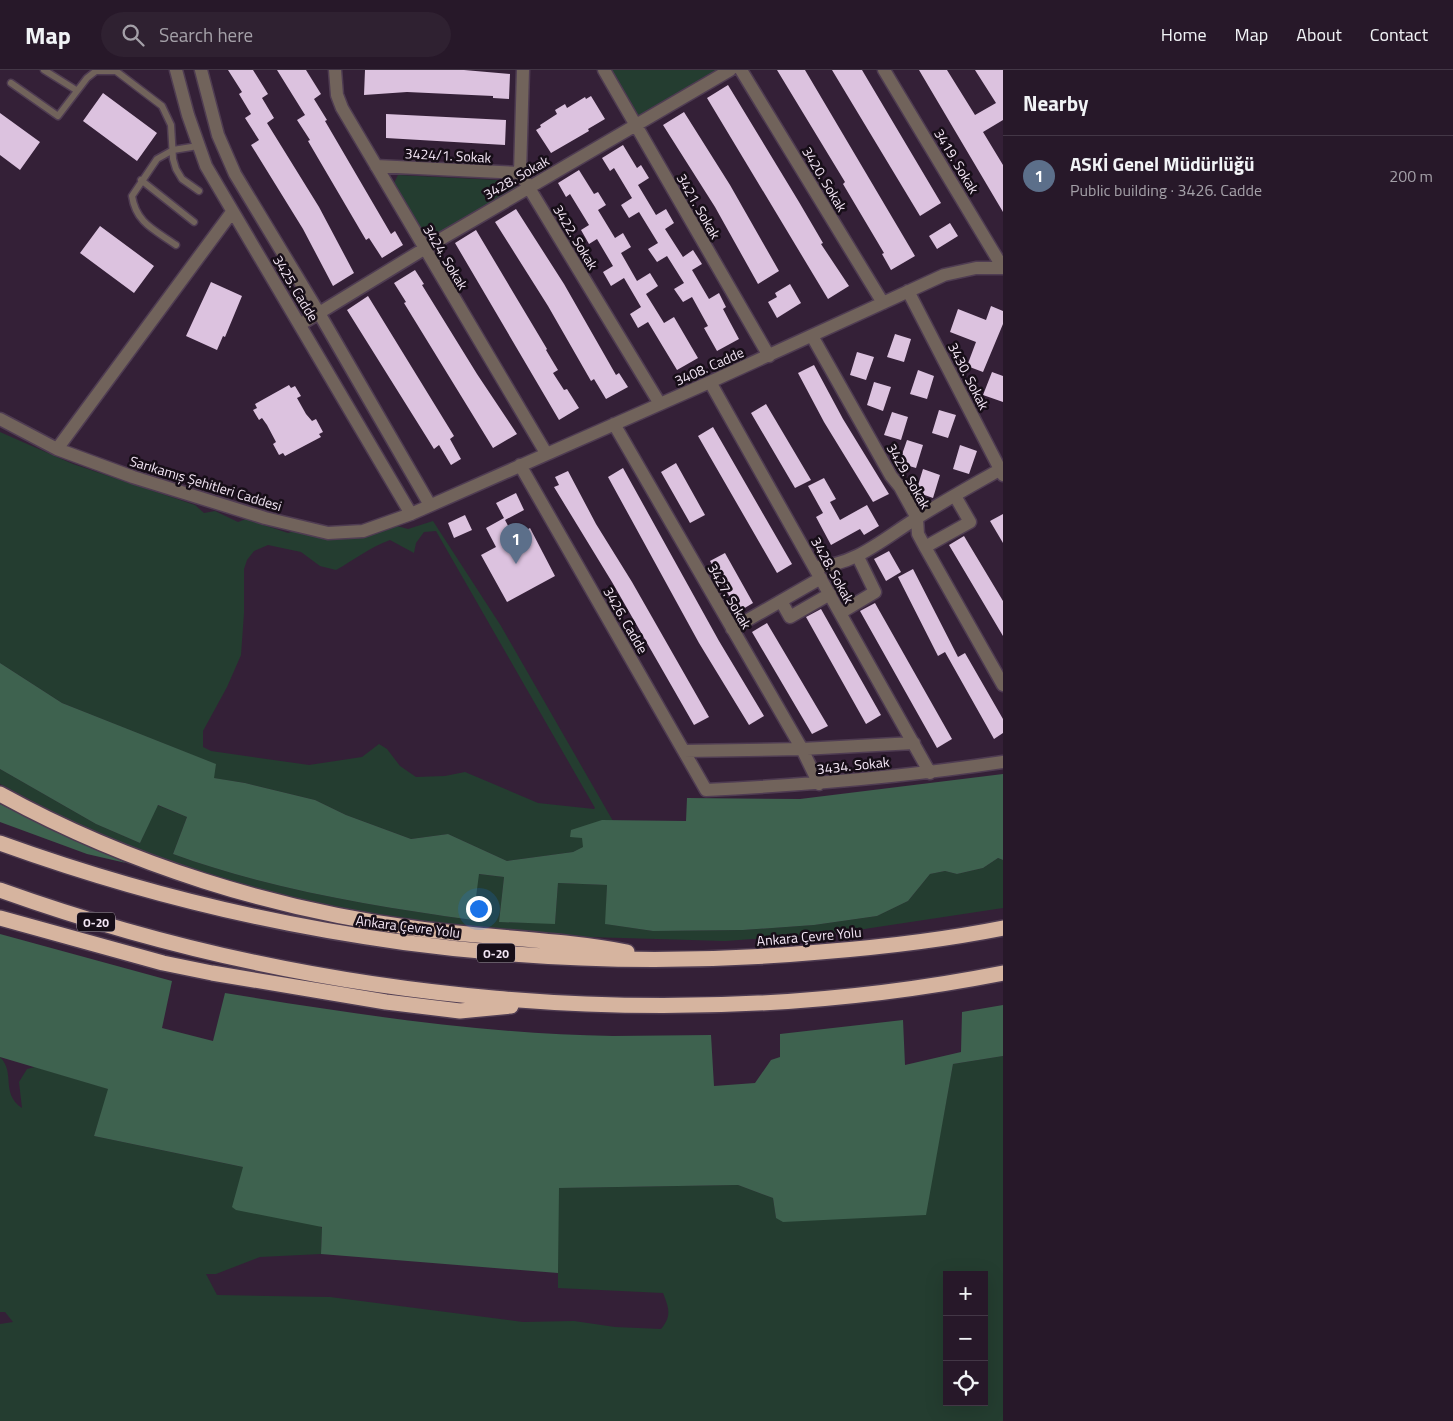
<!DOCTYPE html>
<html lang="en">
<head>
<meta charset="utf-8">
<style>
  body { margin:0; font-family:"Titillium Web",sans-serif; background:#2f2131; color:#f1f3f6 }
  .controls { position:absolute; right:15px; bottom:15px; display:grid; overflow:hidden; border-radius:0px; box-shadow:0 5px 20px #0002 }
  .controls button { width:45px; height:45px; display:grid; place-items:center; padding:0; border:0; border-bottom:1px solid #433746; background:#271829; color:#f1f3f6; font:25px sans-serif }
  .you { position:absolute; left:478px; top:838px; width:18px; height:18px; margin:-12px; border:4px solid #fff; border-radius:50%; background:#1a73e8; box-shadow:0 0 0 8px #1a73e833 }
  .badge { display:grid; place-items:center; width:32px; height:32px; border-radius:50%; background:#f49aa4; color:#fff; font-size:16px; font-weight:700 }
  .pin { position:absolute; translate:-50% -41px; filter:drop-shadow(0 1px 2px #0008) }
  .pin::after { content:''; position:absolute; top:26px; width:18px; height:15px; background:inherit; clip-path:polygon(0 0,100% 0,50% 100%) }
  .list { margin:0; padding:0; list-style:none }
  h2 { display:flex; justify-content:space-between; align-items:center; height:65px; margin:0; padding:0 20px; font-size:21px }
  h2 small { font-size:16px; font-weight:400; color:#a4a0a8 }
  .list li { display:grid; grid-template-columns:32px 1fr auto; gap:15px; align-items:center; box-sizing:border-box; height:80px; padding:0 20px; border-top:1px solid #433746 }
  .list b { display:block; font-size:19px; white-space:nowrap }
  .list p { margin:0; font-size:16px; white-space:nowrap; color:#a4a0a8 }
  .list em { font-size:16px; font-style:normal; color:#a4a0a8 }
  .icon { flex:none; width:28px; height:28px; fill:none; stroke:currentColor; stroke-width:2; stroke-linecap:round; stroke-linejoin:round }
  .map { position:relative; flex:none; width:1003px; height:1351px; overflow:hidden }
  header { display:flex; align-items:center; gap:30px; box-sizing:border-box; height:70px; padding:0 25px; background:#271829; border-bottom:1px solid #433746 }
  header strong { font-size:24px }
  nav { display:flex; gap:28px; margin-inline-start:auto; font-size:18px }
  .search { width:350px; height:45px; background:#2f2131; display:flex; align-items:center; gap:12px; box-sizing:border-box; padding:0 18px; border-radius:28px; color:#a4a0a8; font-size:19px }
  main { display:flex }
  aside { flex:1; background:#271829 }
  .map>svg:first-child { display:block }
</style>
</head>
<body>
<header>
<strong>Map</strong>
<div class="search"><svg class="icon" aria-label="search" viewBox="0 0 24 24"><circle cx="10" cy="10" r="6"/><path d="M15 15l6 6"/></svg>Search here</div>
<nav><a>Home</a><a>Map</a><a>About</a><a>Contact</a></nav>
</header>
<main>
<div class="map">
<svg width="1003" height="1351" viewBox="0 0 1003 1351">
  <rect width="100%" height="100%" fill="#342037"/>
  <path fill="#243d30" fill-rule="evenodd" d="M610,0H721L643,44L635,46Z
    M398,105L513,111L516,115L515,119L429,170L425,168L394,113Z
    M0,362L73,394L195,435L204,443L215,441L238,452L246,449L288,463L298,460L347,469L397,456L408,459L433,451L501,556L613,751C595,749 581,758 584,777L573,782L507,791L448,764L411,769L346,745L315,730L245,713L213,708L215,694L62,633L0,593ZM436,461L595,738L594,739L538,733L465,702L445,706L416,707L400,696L387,679L379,674L362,687L309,695L211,681L203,677V661L227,617L241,585L244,543V499L247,490L254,481L268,475L301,482L320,496L336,500C354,490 370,477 390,470L414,483L416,473L424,462Z
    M0,699L96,754L140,773L157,735L187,747L173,784C269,819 372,836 473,850L478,804L504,807L499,852L555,853L558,813L607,815L606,854L653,861L743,860L814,855L877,846L908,831L930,804L945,801L957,804L983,798L998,788L1003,790V838L838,863L725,871L554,866L434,854L348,840L276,825L195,802L86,759L0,714Z
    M1003,986V1351H0V1254L13,1252L5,1242H0V987C16,1003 0,1023 22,1038L19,1012L27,999L35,997L109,1019L94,1066L243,1097L322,1158L321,1184L260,1187L216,1204H206L217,1225L330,1227L523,1252L574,1251L615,1257L661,1259C672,1246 669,1238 663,1223L558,1218V1118L738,1115L773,1128L776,1148L925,1145L953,994ZM947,1205H984V1332H947Z"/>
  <path fill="#3e624f" d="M0,593L62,633L216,694L214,708L245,713L315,730L346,745L411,769L448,764L507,791L573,782L583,777L582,768L570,767L571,760L602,750L686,751L687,728L800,729L1003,704V790L998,788L983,798L957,804L945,801L930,804L908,831L877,846L814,855L743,860L653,861L605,854L607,815L558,813L555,854L499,852L504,807L479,804L473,850C372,836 269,819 173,784L187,747L158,735L140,773L96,754L0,699Z
    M0,734L126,793L87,784L0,752Z
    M0,864L172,911L162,958L213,971L225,923C353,944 483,964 613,966C646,966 679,965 711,965L714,1016L755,1013L771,990L780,987V964L903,950L905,995L961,982L962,942L1003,935V986L953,994L926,1145L783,1152L776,1148L773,1128L738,1115L559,1118L558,1203L321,1184L322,1157L236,1140L232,1137L243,1097L94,1066L108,1019L0,987Z"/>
  <path fill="#dcc2df" d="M228,0H253L268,24L262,28L274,48L267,53L319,137L354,203L333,216L303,159L251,75L259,70L245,48L251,44L239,24L242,22Z
    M277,0H306L321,24L314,29L327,50L325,51L391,164L395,161L403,175L382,188L369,168L366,170L308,71L310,70L297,50L305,45Z
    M365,0H464L510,4L509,29L493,28V26L407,22L364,25Z
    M777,0H805L915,186L891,200L882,184L884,183L843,114L845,112Z
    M832,0H862L941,133L920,146Z
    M919,0H947L975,45L996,33L975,0H1003V50L983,62L1003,95V142Z
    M728,15L799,132L823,173L821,174L849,216L828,229L707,28Z
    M103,23L157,63L137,91L83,51Z
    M591,26L605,49L588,59L589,61L551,83L536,60L541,57L540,55L557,44L555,40L565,34L567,38L585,27L586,29Z
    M684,42L730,115L779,201L758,214L715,137L663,55Z
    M0,43L40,72L20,100L0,85Z
    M386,44L506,50L505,75L386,68Z
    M623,75L637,98L641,95L649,108L638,115L656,145L666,139L674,153L665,159L683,187L693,180L702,194L692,200L709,229L719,223L726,237L723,239L739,269L717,281L704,258L708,256L692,227L683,232L674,219L684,213L667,186L657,192L648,179L658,173L639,142L629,148L621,135L632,128L614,98L610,101L602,88Z
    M579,100L594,124L598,122L606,135L598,140L615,168L623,163L631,177L621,183L637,211L650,203L658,216L646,224L664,253L674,247L698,288L677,300L648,252L638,258L630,244L641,237L624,208L611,216L603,202L613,196L597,169L589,174L581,160L589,155L570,124L566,127L558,113Z
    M516,139L564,214L616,305L619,303L628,317L606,329L594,309L591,311L548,236L495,152Z
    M950,153L958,166L937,179L929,166Z
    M100,156L154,196L134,223L80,183Z
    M476,160L547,279L546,280L558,300L553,303L564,320L567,319L579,338L559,350L455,173Z
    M415,200L424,214L422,215L477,304L517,364L493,378L404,233L406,232L394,213Z
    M211,212L242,226L225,267L223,266L217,280L186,266Z
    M790,214L801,233L777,248L768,232L777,227L775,223Z
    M368,226L454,366L450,369L461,389L451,395L439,375L434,379L347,240Z
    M991,236L1003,241V254L983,302L967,296L976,272L950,262L958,239L986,250Z
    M895,264L911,269L904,292L887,287Z
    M857,282L874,287L866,310L850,305Z
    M814,295L843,349L889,424L873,432L824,352L798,303Z
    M918,300L934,306L927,329L910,324Z
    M992,302L1003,306V332L983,325Z
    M874,312L891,317L883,341L867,335Z
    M289,315L291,318L295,316L301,326L297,328L306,344L312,351L316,349L323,362L319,364L321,367L285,386L283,383L279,385L273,374L276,372L267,355L262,348L259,350L253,340L257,338L255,334Z
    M766,334L811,410L795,418L751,343Z
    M939,340L956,345L948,368L932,363Z
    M892,342L908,347L901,370L884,365Z
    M713,357L792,494L777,503L698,366Z
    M907,370L923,375L916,398L899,393Z
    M960,375L977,381L969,404L953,399Z
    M676,393L705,445L690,453L661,402Z
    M623,398L719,571L764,646L749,655L699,573L608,407Z
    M923,399L940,405L933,428L916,422Z
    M568,401L596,454L632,512L709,647L694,655L612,512L554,417L559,415L555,407Z
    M824,408L836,429L830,432L840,450L867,435L879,456L864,465L860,459L831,475L816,447L823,443L808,416Z
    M516,423L524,440L505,450L514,467L530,458L555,506L507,532L481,485L496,477L486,458L504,448L496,433Z
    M1003,444V473L990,451Z
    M465,445L472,460L454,468L448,453Z
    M964,466L1003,531V566L949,475Z
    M889,481L901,502L886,511L874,489Z
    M725,483L753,533L738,542L710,491Z
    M913,499L958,587L965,583L1003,649V663L994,669L945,582L938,586L898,507Z
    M875,533L952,669L937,678L860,541Z
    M821,539L881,645L866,654L806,547Z
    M767,553L828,656L812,664L752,562Z"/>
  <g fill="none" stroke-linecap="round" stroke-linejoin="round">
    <g stroke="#4f3c52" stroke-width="9">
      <path id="lane" d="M44,0L76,20
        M11,13L58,46L87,8L96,1H116L162,36L171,55L173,89L176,99L182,109L199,121
        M141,110L194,152
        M176,175C155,160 136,153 132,126L157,89L173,80L198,76"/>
    </g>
    <g stroke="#4f3c52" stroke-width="15">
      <path id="street" d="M176,0L188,45L206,96L411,444
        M201,0L218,65L235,104L319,243L430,435
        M335,0L337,25L342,38L546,383
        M523,0L520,103L660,334
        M604,0L769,286
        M741,0L883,233
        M884,0L1003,198
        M376,96L520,103
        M908,221L1003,405
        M301,254L424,179L730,0
        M812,266L891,406L900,417L917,448L918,464L925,477L1003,615
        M710,312L930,703
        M0,349L57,379L133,407L265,448L328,463L363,461L411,444L710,312L944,205L976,198H1003
        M614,354L802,679L819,714
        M57,379L232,142
        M520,395L706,720C805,715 904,707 1003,692
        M925,477L970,452L955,426
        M815,497C856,495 883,469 917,448C944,431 973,415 1001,399
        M781,531L790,547L830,524
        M840,543L875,522L858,487
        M732,559L821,508
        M684,681L802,679L914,673"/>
    </g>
    <g stroke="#4f3c52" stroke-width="18">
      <path id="highway" d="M0,724C129,795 275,840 420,859C489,868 559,869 627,882
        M0,773C263,868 541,907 820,882C882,877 943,870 1003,858
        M0,820C315,933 673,968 1003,903
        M0,848L163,893L212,903L386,932L460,941L511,936"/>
    </g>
    <use href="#lane" stroke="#71635b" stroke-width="6"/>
    <use href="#street" stroke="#71635b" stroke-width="12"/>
    <use href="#highway" stroke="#d6b49f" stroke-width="15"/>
  </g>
  <g text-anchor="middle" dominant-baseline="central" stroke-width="5" stroke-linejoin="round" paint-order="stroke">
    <g fill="#170e18" stroke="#b1a5b3" stroke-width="1">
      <rect x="77" y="842.5" width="38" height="19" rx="4"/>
      <rect x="477" y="873.5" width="38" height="19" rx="4"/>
    </g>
    <g font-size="12" font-weight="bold" fill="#f3e6f5">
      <text x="96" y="852">O-20</text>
      <text x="496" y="883">O-20</text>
    </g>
    <g font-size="14" fill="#f3e6f5" stroke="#170e18">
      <text transform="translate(448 85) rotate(3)">3424/1. Sokak</text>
      <text transform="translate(957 91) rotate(59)">3419. Sokak</text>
      <text transform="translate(516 107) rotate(-30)">3428. Sokak</text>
      <text transform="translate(825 109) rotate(59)">3420. Sokak</text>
      <text transform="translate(699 136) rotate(60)">3421. Sokak</text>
      <text transform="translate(576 167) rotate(59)">3422. Sokak</text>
      <text transform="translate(446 187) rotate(59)">3424. Sokak</text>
      <text transform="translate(296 218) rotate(59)">3425. Cadde</text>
      <text transform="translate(709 296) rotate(-24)">3408. Cadde</text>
      <text transform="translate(969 306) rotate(63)">3430. Sokak</text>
      <text transform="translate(909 406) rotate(60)">3429. Sokak</text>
      <text transform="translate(206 413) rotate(17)">Sarıkamış Şehitleri Caddesi</text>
      <text transform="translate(833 500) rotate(61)">3428. Sokak</text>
      <text transform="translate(730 526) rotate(60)">3427. Sokak</text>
      <text transform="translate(626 550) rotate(60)">3426. Cadde</text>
      <text transform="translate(853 695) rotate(-6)">3434. Sokak</text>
      <text transform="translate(408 856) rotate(7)">Ankara Çevre Yolu</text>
      <text transform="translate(809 866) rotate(-5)">Ankara Çevre Yolu</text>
    </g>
  </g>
</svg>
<div class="controls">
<button>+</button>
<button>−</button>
<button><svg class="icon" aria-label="locate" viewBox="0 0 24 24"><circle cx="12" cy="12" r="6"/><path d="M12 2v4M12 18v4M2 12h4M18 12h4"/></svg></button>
</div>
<div class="you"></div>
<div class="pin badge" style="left:516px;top:494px;background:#5c6f8a">1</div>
</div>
<aside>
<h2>Nearby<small></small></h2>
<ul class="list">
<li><span class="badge" style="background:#5c6f8a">1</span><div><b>ASKİ Genel Müdürlüğü</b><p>Public building · 3426. Cadde</p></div><em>200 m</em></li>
</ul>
</aside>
</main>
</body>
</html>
